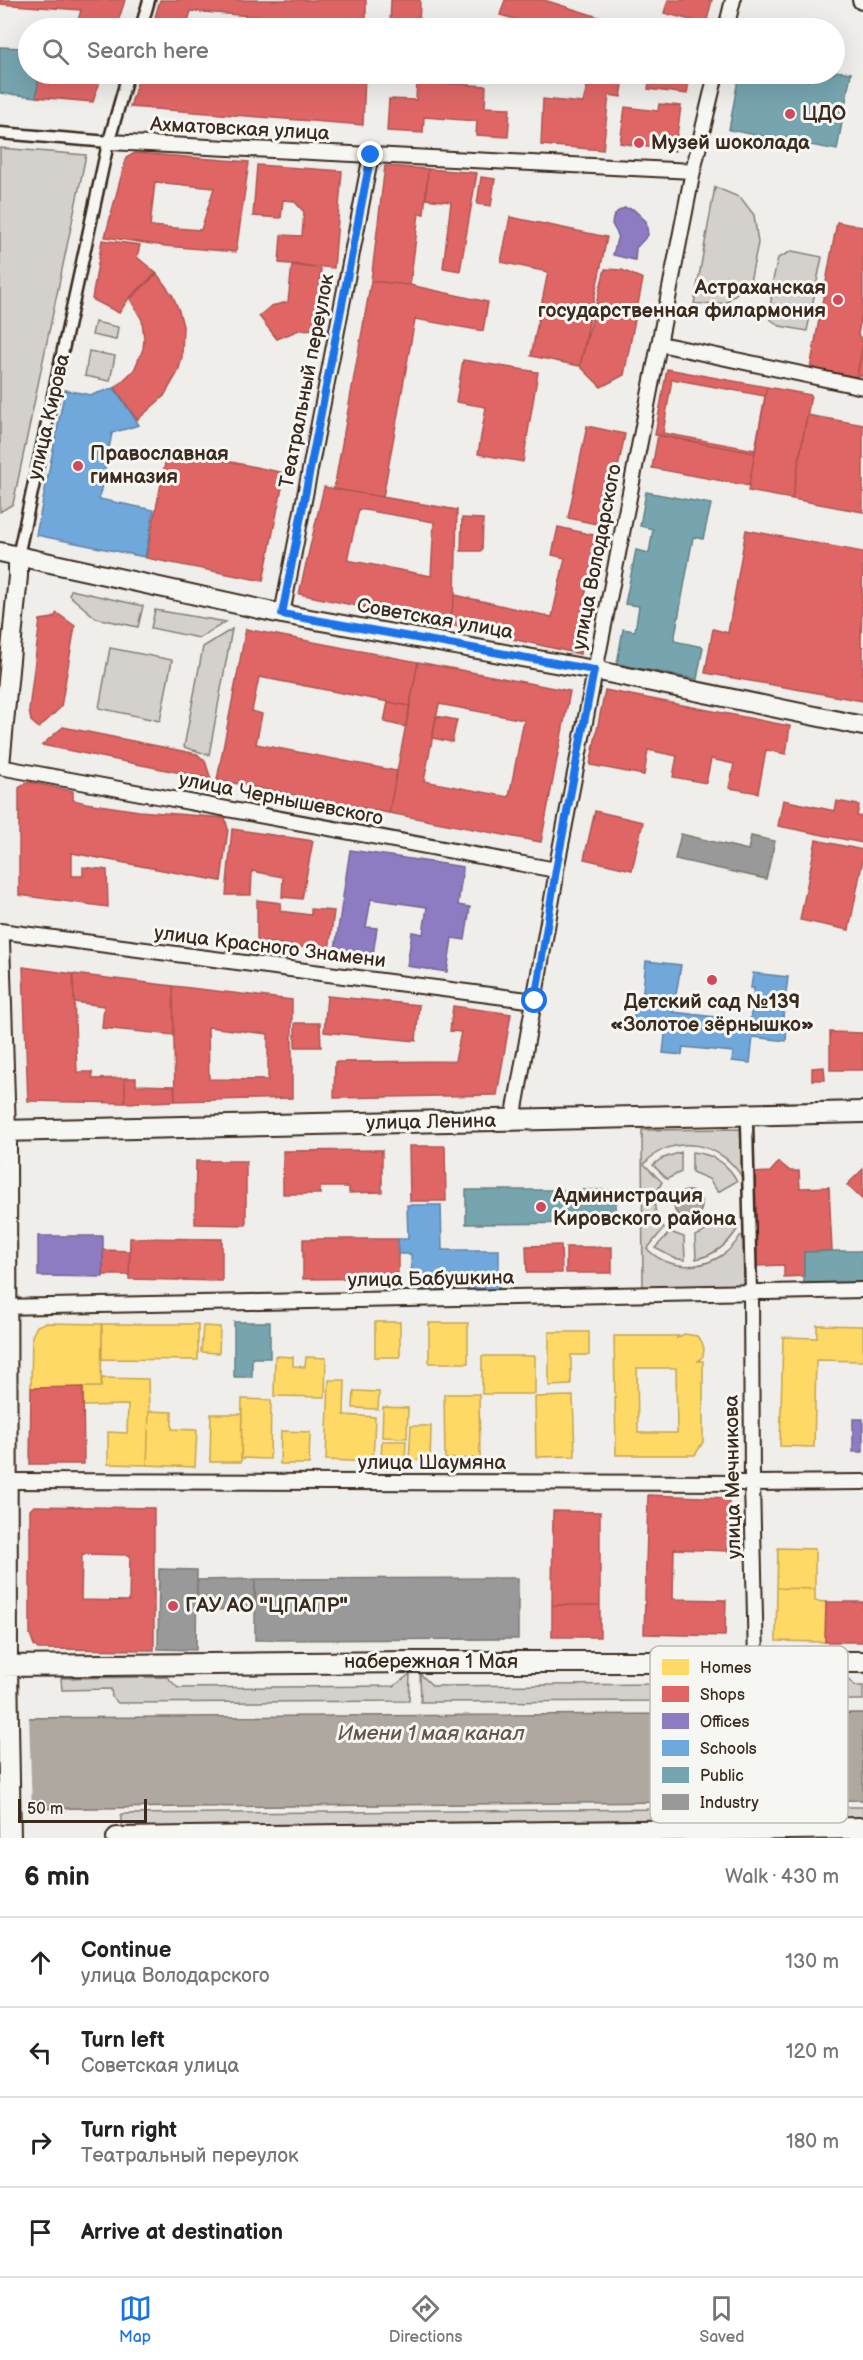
<!DOCTYPE html>
<html lang="en">
<head>
<meta charset="utf-8">
<style>
  body { margin:0; font-family:"Balsamiq Sans",sans-serif; background:#f2f2f2; color:#222 }
  .scale { position:absolute; left:18px; bottom:15px; width:129px; box-sizing:border-box; padding-left:6px; border:3px solid #3b2a1e; border-top:0; font-size:16px; line-height:21px; white-space:nowrap; color:#3b2a1e; -webkit-text-stroke:4px #f6f6f2; paint-order:stroke }
  .stop { position:absolute; width:18px; height:18px; margin:-14px; border:4px solid #1a73e8; border-radius:50%; background:#fff }
  .stop.end { background:#1a73e8; border-color:#fff; box-shadow:0 2px 6px #0008 }
  .list { margin:0; padding:0; list-style:none }
  h2 { display:flex; justify-content:space-between; align-items:center; height:78px; margin:0; padding:0 24px; font-size:26px }
  h2 small { font-size:20px; font-weight:400; color:#767676 }
  .list li { display:grid; grid-template-columns:39px 1fr auto; gap:18px; align-items:center; box-sizing:border-box; height:90px; padding:0 24px; border-top:2px solid #e0e0e0 }
  .list b { display:block; font-size:22px; white-space:nowrap }
  .list p { margin:0; font-size:20px; white-space:nowrap; color:#767676 }
  .list em { font-size:20px; font-style:normal; color:#767676 }
  .icon { flex:none; width:33px; height:33px; fill:none; stroke:currentColor; stroke-width:2; stroke-linecap:round; stroke-linejoin:round }
  .map { position:relative; flex:none; width:863px; height:1838px; overflow:hidden }
  .search { position:absolute; background:#fff; box-shadow:0 6px 24px #0002; left:18px; right:18px; top:18px; height:66px; display:flex; align-items:center; gap:15px; box-sizing:border-box; padding:0 21px; border-radius:33px; color:#767676; font-size:22px }
  .sheet { height:438px; background:#fff }
  nav { display:flex; justify-content:space-around; align-items:center; box-sizing:border-box; height:84px; border-top:2px solid #e0e0e0; background:#fff; font-size:16px; color:#767676 }
  nav a { display:grid; justify-items:center; gap:3px }
  nav .on { color:#1a73e8 }
  .map>svg:first-child { display:block }
</style>
</head>
<body>
<div class="map">
<svg width="863" height="1838" viewBox="0 0 863 1838">
  <rect width="100%" height="100%" fill="#efeeea"/>
  <filter id="ink" filterUnits="userSpaceOnUse"><feTurbulence type="fractalNoise" baseFrequency=".0167" numOctaves="2"/><feDisplacementMap in="SourceGraphic" scale="12" xChannelSelector="R" yChannelSelector="G"/><feConvolveMatrix kernelMatrix="1 2 1 2 8 2 1 2 1" color-interpolation-filters="sRGB"/></filter>
  <g filter="url(#ink)">
    <path fill="#d4d1cc" stroke="#887e75" stroke-width="1.5" d="M0,148L86,155L13,504L0,512Z
      M715,187L741,198L754,215L758,243L750,282L725,303L694,304Z
      M792,251L822,257L807,331L780,326L770,319L772,284L778,258Z
      M95,322L118,327L116,340L92,335Z
      M89,351L115,356L110,381L85,376Z
      M71,590L143,606L138,627L96,618L69,595Z
      M155,610L226,622L199,638L151,628Z
      M232,629L209,755L184,747L203,647Z
      M110,648L172,660L160,721L99,708Z
      M743,1129V1179C724,1143 673,1131 644,1164L662,1182C652,1199 652,1213 664,1228L647,1249C674,1276 721,1269 740,1236H745L746,1287H643L642,1130Z
      M681,1152V1172L667,1179L653,1165L661,1159Z
      M692,1152C711,1154 728,1163 737,1181L718,1192L709,1179L692,1172Z
      M718,1216L739,1225L738,1228C728,1245 715,1255 696,1259L695,1236C706,1233 713,1226 718,1216Z
      M670,1232L684,1237L685,1260L674,1258L655,1248Z
      M791,1671H837L856,1686H863V1700H821L818,1695H797L790,1689Z
      M676,1673L702,1674L703,1692L698,1696L677,1697L673,1701L421,1702L420,1674L433,1686L661,1684Z
      M410,1674L409,1701L118,1703L112,1697L111,1689L62,1690L61,1678L167,1677L178,1688L394,1686Z
      M822,1807H863V1824H795L796,1819L802,1812H819Z
      M675,1809L681,1812H697L710,1824L121,1832V1814Z"/>
    <path fill="#afa8a1" stroke="#81766d" stroke-width="1.5" d="M674 1205a14 14 0 1 1 28 0a14 14 0 1 1-28 0Z
      M863,1713V1800L0,1809V1718Z"/>
    <path fill="#efeeea" d="M0,1715H29L32,1812H0Z"/>
    <path fill="#ffd966" stroke="#c4a450" stroke-width="1.5" fill-rule="evenodd" d="M375,1322H400V1357H375Z
      M45,1323L102,1324L101,1387L31,1388L32,1336L37,1326Z
      M429,1323H468V1363H429Z
      M102,1324H198V1360L102,1359Z
      M817,1325L863,1326V1361L816,1360L814,1447L780,1446L783,1337L817,1338Z
      M203,1326L220,1327L219,1353L201,1352Z
      M549,1332H589V1355H571V1385L549,1386Z
      M684,1334L697,1336L702,1342L704,1349L703,1356L698,1361H703V1442L695,1455H616L614,1336H678L677,1338ZM637,1368H676L677,1433H638Z
      M275,1356L293,1357V1366L305,1367L306,1357L326,1358L325,1397L274,1396Z
      M482,1356H535V1394H482Z
      M102,1378L148,1379L149,1411L147,1465L108,1464V1432L127,1433L128,1405L83,1406V1387H101Z
      M329,1380H345L344,1415L375,1417L373,1462L326,1460Z
      M354,1391L379,1392L378,1409L353,1408Z
      M444,1394H479L480,1458L445,1459Z
      M573,1396L575,1456L536,1457L535,1397Z
      M242,1399L271,1400L270,1459L241,1458Z
      M383,1407L408,1408L407,1438L382,1437Z
      M149,1411L172,1412V1429L197,1430L195,1467L147,1465Z
      M211,1414H242L241,1462H210Z
      M411,1426H431L430,1461L409,1460Z
      M281,1431L310,1432L309,1464H280Z
      M382,1441H406L405,1461H381Z
      M778,1548L815,1549V1589L777,1588Z
      M777,1588L815,1589V1601L826,1602L825,1642L776,1641Z"/>
    <path fill="#e06666" stroke="#ae5450" stroke-width="1.5" fill-rule="evenodd" d="M0,0H125L116,28H76L81,10L0,4Z
      M160,0H366V28H349V24L191,11L186,28H152Z
      M391,0H420L419,28L390,26Z
      M505,0H544L615,22L614,28H548L500,15Z
      M668,0H712L706,24L664,13Z
      M39,74H102L93,102L36,97Z
      M140,74H309L345,76V74H365L363,125L130,107Z
      M590,74L624,79L621,97L609,95L603,150L541,145L543,99L583,103Z
      M650,74H690L687,94L648,89Z
      M417,81L486,86L485,107L510,108L508,137L476,135L477,121L424,117L423,133L387,131L389,99L416,100Z
      M659,104L681,106L675,151L620,143L625,107L658,111Z
      M135,153L249,162L236,252L165,246L105,237L126,158ZM155,182L214,188L201,230L150,226Z
      M257,165L342,171L334,268L279,263L281,235L302,236L304,212L294,201L283,200L281,218L253,216Z
      M385,166L428,169L424,214L419,213L410,285L371,281Z
      M428,169L477,173L460,271L443,268L451,202L426,199Z
      M481,177L495,179L491,206L477,204Z
      M510,217L607,237L580,366L531,356L548,272L501,262Z
      M837,222L863,227V307L858,334L863,343L857,377L810,369Z
      M102,240L140,245L137,257L156,273L129,298L119,313L92,299Z
      M292,265L321,269L316,329L299,330L277,339L259,316L271,306L288,302Z
      M605,269L622,270L643,279L624,375L601,387L580,366Z
      M157,274L173,296L179,311L183,326L182,358L178,372L164,396L137,420L115,388L134,370L143,349L144,339L142,320L130,299Z
      M371,281L410,285L488,302L483,331L415,319L383,497L334,489Z
      M863,344V376L857,375Z
      M463,360L538,372L523,462L478,454L486,407L456,402Z
      M667,369L767,387L755,453L655,435Z
      M672,379L765,396L755,450L663,433Z
      M767,387L811,395L792,499L748,491Z
      M807,415L863,425V512L792,499Z
      M587,426L625,434L606,526L568,518Z
      M658,435L755,453L749,486L652,468Z
      M168,449L285,473L263,581L146,558Z
      M324,487L457,510L455,595L449,625L299,594ZM359,509L434,522L431,576L347,560Z
      M462,518L483,519L482,551H461Z
      M558,527L607,538L600,566L592,564L579,623L587,625L580,654L449,625L455,595L552,617L565,558L552,555Z
      M746,530L863,552L861,646L863,647V701L705,673L713,629L728,633Z
      M57,613L75,626L61,707L39,728L31,721L29,710L40,620L53,618Z
      M246,629L418,662L410,706L259,677L252,711L262,714L256,744L397,771L389,813L217,780Z
      M418,662L570,691L541,842L389,813ZM439,704L524,720L509,797L424,781Z
      M605,690L790,726L786,754L766,750L758,793L729,788L734,764L711,759L706,783L673,777L677,756L648,750L644,775L590,765Z
      M388,702L410,706L406,727L384,722Z
      M436,716L457,720L452,742L432,738Z
      M63,727L197,754L205,761L211,779L42,745Z
      M28,782L73,791V800L86,803L139,811L225,818L228,829L221,881L72,853V876H83V867L107,870L108,907L19,895V788Z
      M783,800L835,811L837,801L859,805L857,816L863,817V843L778,826Z
      M595,811L643,822L632,870L584,859Z
      M232,829L313,841L302,899L282,897L283,877L252,871L251,895H226Z
      M816,840L863,850V859L849,930L800,920Z
      M257,900L281,903L280,911L311,915V909L334,911L329,951L257,941Z
      M23,967L73,974L77,1072H92L93,1079L125,1078V1103L28,1101Z
      M73,974L173,986L174,1035L102,1028L104,1006L74,1002Z
      M173,986L292,1000V1098L175,1101ZM208,1027L268,1034V1080L209,1079Z
      M327,996L419,1005L416,1041L324,1032Z
      M453,1006L511,1014L497,1095L334,1098L335,1062L455,1061L461,1032L450,1031Z
      M295,1023H320L321,1047H295Z
      M830,1032L863,1033V1070H830Z
      M824,1067L825,1080H812V1068Z
      M125,1078H136V1085L174,1086L175,1101L125,1103Z
      M409,1146H445L446,1201H410Z
      M382,1150V1192L349,1193V1187H320V1194H283V1151Z
      M196,1161H246V1225L195,1224Z
      M779,1162L790,1171H799L800,1188L829,1187L832,1251L804,1252V1276L784,1277V1265L756,1266L752,1173L770,1172Z
      M863,1169V1200L847,1185Z
      M130,1238L222,1239V1281L129,1279Z
      M303,1239H398V1278L303,1279Z
      M561,1245L562,1273H527L526,1246Z
      M566,1247H612V1273H566Z
      M103,1250L130,1251L129,1275H103Z
      M83,1387L84,1464H30L31,1388Z
      M648,1495L729,1498L728,1551L674,1549L673,1599L726,1600L725,1636L644,1634Z
      M34,1506L154,1508V1650L38,1649L34,1645L30,1634V1510ZM82,1554L130,1555L129,1601L81,1600Z
      M553,1511L600,1512V1605H552Z
      M826,1602H863V1642H825Z
      M552,1605H600V1637H552Z"/>
    <path fill="#8e7cc3" stroke="#756392" stroke-width="1.5" d="M624,208L633,209L646,221L648,235L636,248L635,260L613,255L618,235L612,224L613,218L617,212Z
      M350,850L463,867L458,905L470,907L465,940L452,938L447,972L407,966L412,932L423,934L427,907L371,899L366,927L377,928L372,961L334,956Z
      M38,1236H103V1277L38,1276Z
      M853,1419H863V1452H853Z"/>
    <path fill="#6fa8dc" stroke="#5f82a3" stroke-width="1.5" d="M114,388L139,425L112,433L99,499L154,510L145,557L36,535L65,390L91,395Z
      M646,961L681,965L673,1012L750,1021L754,988H751L753,973L788,977L782,1025L787,1026L786,1041L753,1037L750,1063L732,1061L733,1052L683,1047L682,1055L663,1053L666,1027L633,1024L635,1008L641,1009Z
      M407,1205H441L442,1250H499V1291H412L411,1254H398V1239H408Z"/>
    <path fill="#76a5af" stroke="#648084" stroke-width="1.5" d="M26,41H28V74H39L36,97L0,93V47L25,48Z
      M834,71L851,73L837,150L729,130L739,74H834Z
      M646,492L711,504L703,539L693,537L674,641L703,647L697,679L617,664L623,629L635,631L639,606L625,604L636,550L649,553L653,529L640,526Z
      M466,1190H616V1223L466,1224Z
      M832,1251H863V1288L804,1289V1252Z
      M234,1322H270V1358H252V1377H234Z"/>
    <path fill="#999" stroke="#7d7874" stroke-width="1.5" d="M681,834L748,850L751,836L775,841L766,879L675,859Z
      M159,1569L197,1570L196,1650L158,1649Z
      M518,1578V1639L255,1640V1579Z
      M255,1579L254,1609L197,1610V1580Z"/>
    <g fill="none" stroke-linecap="round" stroke-linejoin="round">
      <g stroke="#3b2a1e" stroke-width="15">
        <path id="pedestrian" d="M141,28L149,0
          M0,133L109,142
          M18,556L107,148L128,74
          M747,1124L751,1292"/>
      </g>
      <g stroke="#3b2a1e" stroke-width="18">
        <path id="minor" d="M726,28L733,0
          M109,142L693,171
          M660,344L863,387
          M282,614L371,155
          M0,767L556,870
          M0,931L535,1001
          M513,1120L555,882L556,870L693,171L716,74
          M751,1292L752,1483L756,1662
          M0,1307L863,1290
          M0,1481L752,1483L863,1482"/>
      </g>
      <g stroke="#3b2a1e" stroke-width="22">
        <path id="tertiary" d="M862,0H863
          M0,552L282,614L594,670L863,726
          M0,765L18,576V556
          M0,941L6,1131"/>
      </g>
      <g stroke="#3b2a1e" stroke-width="24">
        <path id="secondary" d="M0,1131L863,1112
          M6,1131L7,1666L10,1838
          M0,1666L414,1662H863
          M117,1838L863,1828"/>
      </g>
      <use href="#pedestrian" stroke="#f6f6f2" stroke-width="10"/>
      <use href="#minor" stroke="#f6f6f2" stroke-width="14"/>
      <use href="#tertiary" stroke="#f6f6f2" stroke-width="18"/>
      <use href="#secondary" stroke="#f6f6f2" stroke-width="20"/>
    </g>
  </g>
  <g fill="none" stroke-linecap="round" stroke-linejoin="round" filter="url(#ink)">
    <path stroke="#1a73e8" stroke-width="8" d="M371,155L282,614L594,670L556,870L535,1001"/>
  </g>
  <g fill="#d1495b" stroke="#f6f6f2" stroke-width="2">
    <circle cx="790" cy="114" r="6"/>
    <circle cx="639" cy="143" r="6"/>
    <circle cx="838" cy="300" r="6"/>
    <circle cx="78" cy="466" r="6"/>
    <circle cx="712" cy="980" r="6"/>
    <circle cx="541" cy="1207" r="6"/>
    <circle cx="173" cy="1606" r="6"/>
  </g>
  <g text-anchor="middle" dominant-baseline="central" stroke-width="6" stroke-linejoin="round" paint-order="stroke">
    <g font-size="20" font-weight="bold" fill="#3b2a1e" stroke="#f6f6f2" text-anchor="start">
      <text x="802" y="114">ЦДО</text>
      <text x="651" y="143">Музей шоколада</text>
      <text x="826" y="288" text-anchor="end">Астраханская<tspan x="826" dy="23">государственная филармония</tspan></text>
      <text x="90" y="454">Православная<tspan x="90" dy="23">гимназия</tspan></text>
      <text x="712" y="1002" text-anchor="middle">Детский сад №139<tspan x="712" dy="23">«Золотое зёрнышко»</tspan></text>
      <text x="553" y="1196">Администрация<tspan x="553" dy="23">Кировского района</tspan></text>
      <text x="185" y="1606">ГАУ АО "ЦПАПР"</text>
    </g>
    <g font-size="20" fill="#3b2a1e" stroke="#f6f6f2">
      <text transform="translate(240 129) rotate(3)">Ахматовская улица</text>
      <text transform="translate(307 381) rotate(-79)">Театральный переулок</text>
      <text transform="translate(49 417) rotate(-77)">улица Кирова</text>
      <text transform="translate(597 557) rotate(-79)">улица Володарского</text>
      <text transform="translate(435 619) rotate(10)">Советская улица</text>
      <text transform="translate(281 799) rotate(11)">улица Чернышевского</text>
      <text transform="translate(270 947) rotate(7)">улица Красного Знамени</text>
      <text transform="translate(431 1122) rotate(-1)">улица Ленина</text>
      <text transform="translate(431 1279) rotate(-1)">улица Бабушкина</text>
      <text x="432" y="1463">улица Шаумяна</text>
      <text transform="translate(733 1477) rotate(-91)">улица Мечникова</text>
      <text x="431" y="1662">набережная 1 Мая</text>
    </g>
    <g font-size="21" font-style="italic" fill="#64564c" stroke="#f6f6f2">
      <text x="431" y="1733">Имени 1 мая канал</text>
    </g>
  </g>
  <rect x="650" y="1646" width="198" height="177" rx="9" fill="#f6f6f2" stroke="#beb9b2" stroke-width="1.5"/>
  <rect x="662" y="1659" width="27" height="16" fill="#ffd966"/>
  <rect x="662" y="1686" width="27" height="16" fill="#e06666"/>
  <rect x="662" y="1713" width="27" height="16" fill="#8e7cc3"/>
  <rect x="662" y="1740" width="27" height="16" fill="#6fa8dc"/>
  <rect x="662" y="1767" width="27" height="16" fill="#76a5af"/>
  <rect x="662" y="1794" width="27" height="16" fill="#999"/>
  <g font-size="16" fill="#3b2a1e">
    <text x="700" y="1673">Homes</text>
    <text x="700" y="1700">Shops</text>
    <text x="700" y="1727">Offices</text>
    <text x="700" y="1754">Schools</text>
    <text x="700" y="1781">Public</text>
    <text x="700" y="1808">Industry</text>
  </g>
</svg>
<div class="scale">50 m</div>
<div class="stop" style="left:535px;top:1001px"></div>
<div class="stop end" style="left:371px;top:155px"></div>
<div class="search"><svg class="icon" aria-label="search" viewBox="0 0 24 24"><circle cx="10" cy="10" r="6"/><path d="M15 15l6 6"/></svg>Search here</div>
</div>
<section class="sheet">
<h2>6 min<small>Walk · 430 m</small></h2>
<ul class="list">
<li><svg class="icon" aria-label="ahead" viewBox="0 0 24 24"><path d="M12 20V5M6 11l6-6 6 6"/></svg><div><b>Continue</b><p>улица Володарского</p></div><em>130 m</em></li>
<li><svg class="icon" aria-label="left" viewBox="0 0 24 24"><path d="M17 20v-9H6M10 6l-5 5 5 5"/></svg><div><b>Turn left</b><p>Советская улица</p></div><em>120 m</em></li>
<li><svg class="icon" aria-label="right" viewBox="0 0 24 24"><path d="M7 20v-9h11M14 6l5 5-5 5"/></svg><div><b>Turn right</b><p>Театральный переулок</p></div><em>180 m</em></li>
<li><svg class="icon" aria-label="arrive" viewBox="0 0 24 24"><path d="M6 21V4h12l-3 4 3 4H6"/></svg><div><b>Arrive at destination</b></div></li>
</ul>
</section>
<nav>
<a class="on"><svg class="icon" aria-label="map" viewBox="0 0 24 24"><path d="M3 6l6-2 6 2 6-2v14l-6 2-6-2-6 2zM9 4v14M15 6v14"/></svg>Map</a>
<a><svg class="icon" aria-label="directions" viewBox="0 0 24 24"><path d="M12 3l9 9-9 9-9-9zM9 14v-3h6M13 9l2 2-2 2"/></svg>Directions</a>
<a><svg class="icon" aria-label="saved" viewBox="0 0 24 24"><path d="M7 4h10v16l-5-4-5 4z"/></svg>Saved</a>
</nav>
</body>
</html>
